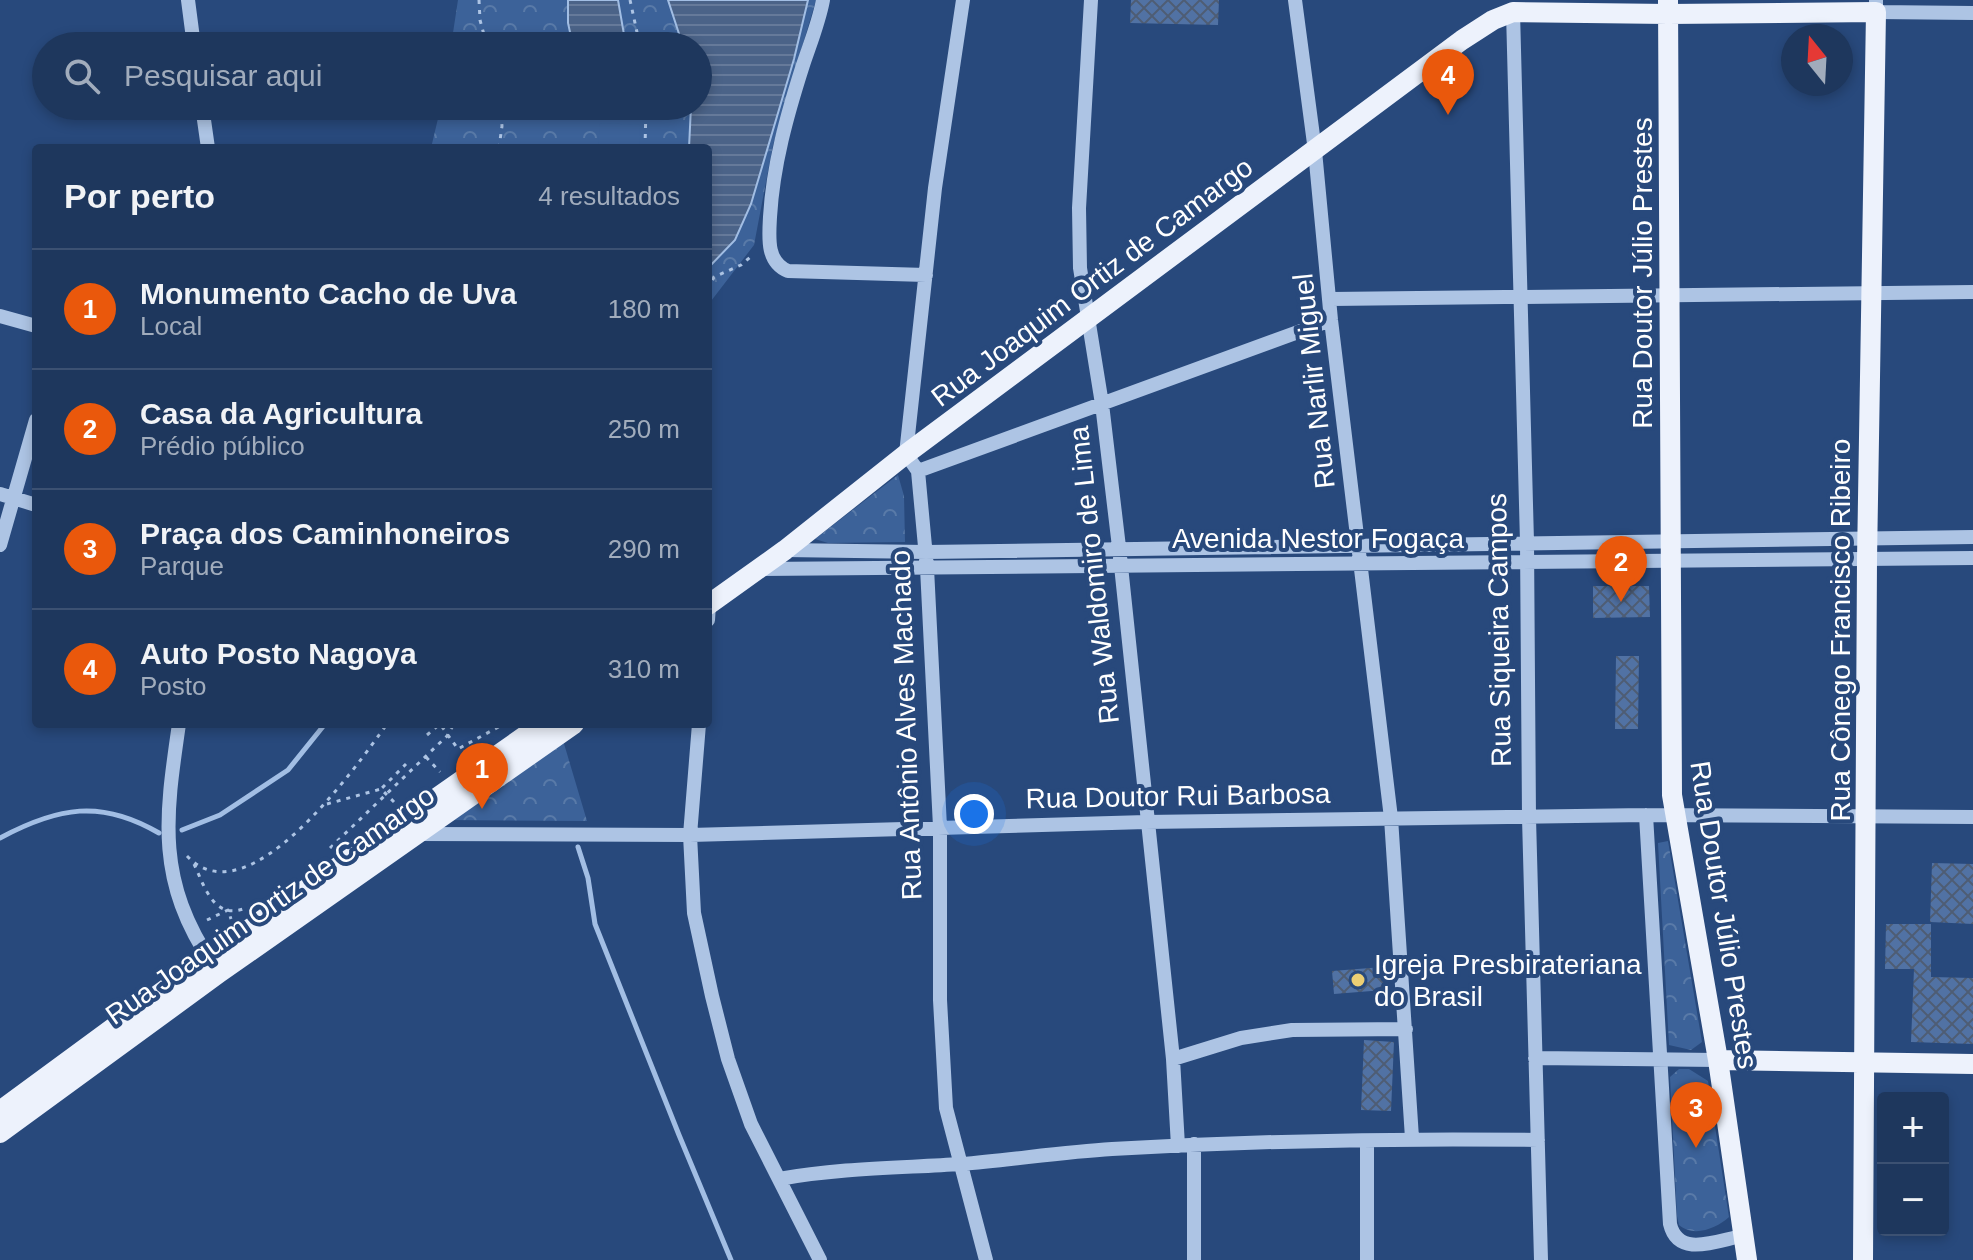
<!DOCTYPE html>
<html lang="pt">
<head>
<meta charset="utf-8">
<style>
  body { margin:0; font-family:Helvetica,sans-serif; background:#263f63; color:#f1f3f6 }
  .controls { position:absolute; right:24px; bottom:24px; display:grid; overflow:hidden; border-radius:8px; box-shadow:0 4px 12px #0003 }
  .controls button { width:72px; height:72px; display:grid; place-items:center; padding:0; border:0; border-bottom:2px solid #3c5172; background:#1e375d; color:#f1f3f6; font:40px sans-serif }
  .compass { position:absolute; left:1781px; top:24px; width:72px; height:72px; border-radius:50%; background:#1e375d; box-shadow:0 4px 12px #0003; rotate:342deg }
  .you { position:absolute; left:974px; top:814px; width:28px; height:28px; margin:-20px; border:6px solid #fff; border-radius:50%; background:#1a73e8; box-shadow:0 0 0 12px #1a73e833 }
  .badge { display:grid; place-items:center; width:52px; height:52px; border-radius:50%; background:#ea580c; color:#fff; font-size:26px; font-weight:700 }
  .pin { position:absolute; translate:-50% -66px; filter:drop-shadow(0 2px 4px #0008) }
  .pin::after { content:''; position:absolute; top:42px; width:28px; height:24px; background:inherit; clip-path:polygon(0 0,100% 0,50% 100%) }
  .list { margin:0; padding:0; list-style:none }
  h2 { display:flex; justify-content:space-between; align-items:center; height:104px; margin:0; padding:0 32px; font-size:34px }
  h2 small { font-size:26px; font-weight:400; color:#a1acbc }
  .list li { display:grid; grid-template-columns:52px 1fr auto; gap:24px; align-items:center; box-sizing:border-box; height:120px; padding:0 32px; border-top:2px solid #3c5172 }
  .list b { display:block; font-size:30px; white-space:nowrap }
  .list p { margin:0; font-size:26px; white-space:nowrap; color:#a1acbc }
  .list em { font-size:26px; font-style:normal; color:#a1acbc }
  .icon { flex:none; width:44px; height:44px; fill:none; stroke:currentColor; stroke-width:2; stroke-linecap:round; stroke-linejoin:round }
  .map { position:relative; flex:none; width:1973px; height:1260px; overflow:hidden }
  .search { position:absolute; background:#1e375d; box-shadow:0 4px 12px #0003; left:32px; top:32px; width:680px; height:88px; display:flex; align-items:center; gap:20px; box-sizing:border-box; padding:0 28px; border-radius:44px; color:#a1acbc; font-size:30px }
  .panel { position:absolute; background:#1e375d; box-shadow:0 4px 12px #0003; left:32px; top:144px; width:680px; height:584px; border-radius:8px }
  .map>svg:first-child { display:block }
</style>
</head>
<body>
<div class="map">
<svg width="1973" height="1260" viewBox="0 0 1973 1260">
  <defs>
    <pattern id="park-crowns" width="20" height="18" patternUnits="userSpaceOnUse" patternTransform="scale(2)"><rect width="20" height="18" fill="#3c6299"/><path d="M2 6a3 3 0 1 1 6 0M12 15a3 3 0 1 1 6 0" fill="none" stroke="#597aa8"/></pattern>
    <pattern id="water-rules" width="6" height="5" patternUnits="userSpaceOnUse" patternTransform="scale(2)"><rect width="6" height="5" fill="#4b6388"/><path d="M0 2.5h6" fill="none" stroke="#667a9a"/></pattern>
    <pattern id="building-cross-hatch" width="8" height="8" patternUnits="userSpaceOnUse" patternTransform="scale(2)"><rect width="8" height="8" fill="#5172a4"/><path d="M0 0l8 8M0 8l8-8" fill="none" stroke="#4e5d74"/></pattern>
  </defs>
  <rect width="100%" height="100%" fill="#28497c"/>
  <path fill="url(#park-crowns)" d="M458,0H816L773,145L754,245L708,305V148H431L441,106H698V46H451Z
    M898,475L904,496L905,542L828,543L815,539Z
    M562,737L587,821L447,820Z
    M1668,841L1702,1042L1691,1050L1669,1045L1658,843Z
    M1679,1069H1689L1708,1081L1729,1217C1717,1228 1694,1238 1679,1225L1677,1216L1670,1077Z"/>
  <path fill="#3c6299" d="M600,123L640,125L639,148H598Z"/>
  <path fill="url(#water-rules)" stroke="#a2bee4" stroke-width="2" d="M568,0H618L626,46H573L568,23Z
    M668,0H808L794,59L751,204L735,240L708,268V148H689L691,106H698V46H683Z"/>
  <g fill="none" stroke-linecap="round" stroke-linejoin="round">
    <path stroke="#a2bee4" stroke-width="5" d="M182,830L220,815L288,770L325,724
      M0,838C58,807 101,799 159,833
      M578,847L588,878L595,924L679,1135L731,1260"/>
  </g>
  <path fill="url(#building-cross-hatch)" d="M1131,0H1219L1218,25L1130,23Z
    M1593,586H1649L1650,617L1593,618Z
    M1616,656H1639L1638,729H1615Z
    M1932,863L1973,864V924L1930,922Z
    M1886,924H1931V977L1973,978V1044L1911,1042L1914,969H1885Z
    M1383,967L1384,990L1334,994L1332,971Z
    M1364,1040L1394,1042L1391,1111L1361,1110Z"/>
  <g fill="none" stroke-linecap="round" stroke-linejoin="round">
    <path stroke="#adc4e4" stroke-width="3" stroke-dasharray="4 6" stroke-linecap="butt" d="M479,0L480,20L487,46
      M630,0L640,46
      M499,148L502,126L500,106
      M645,148L646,106
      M708,289L714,277L741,265L754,254
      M427,735L440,724L458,749L502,725
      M426,757L440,772
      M394,802L381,789L406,764
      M327,804L381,789
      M330,848L447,736L454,724
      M187,856C248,921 356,767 387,724
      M194,864C204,885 213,919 243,909
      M207,920L228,910L231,919"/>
    <path stroke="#adc4e4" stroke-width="14" d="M188,0L194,46
      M823,0C819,22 810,44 803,65C787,115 773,165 770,217C769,237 766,262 788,271L926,275
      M963,0L935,188L906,454L918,471L927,568L940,827V1000L946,1108L986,1260
      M1091,0L1079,208L1080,268L1102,404L1119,547L1173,1059L1178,1146
      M1295,0L1315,151L1331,320L1391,818L1412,1138
      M1876,0V12L1973,13
      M1513,12L1527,542L1529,818L1541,1260
      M202,106L208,148
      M1331,299L1973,292
      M0,316L36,326
      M918,471L1331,320
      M0,494L36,505
      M0,545L36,420
      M785,550L926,552L1973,537
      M759,569L1973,558
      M708,620L709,604
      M179,724C165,819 156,881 213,965
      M699,724L690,835L694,913L712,996L728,1059L751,1124L820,1260
      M1646,815L1670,1224C1678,1258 1716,1241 1742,1236
      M416,834L690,835L1146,822L1646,815L1973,817
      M1535,1058L1718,1060
      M1173,1059L1241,1038L1292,1030L1406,1029
      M1367,1141V1260
      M779,1179C840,1168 900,1168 961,1164C1011,1160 1062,1152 1112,1149C1254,1141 1396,1138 1538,1140
      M1194,1260V1144"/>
    <path stroke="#edf2fc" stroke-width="20" d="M1668,0L1672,795L1718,1060L1747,1260
      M708,605L785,550L906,454L1462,40L1493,20L1513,12L1668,14L1876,12L1867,560L1863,1260
      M1718,1060L1973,1064
      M0,1111L208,958L542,724
      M0,1133L219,973L574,724"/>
  </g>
  <circle fill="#ebce74" stroke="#28497c" stroke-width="3" cx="1358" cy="980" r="8"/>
  <g text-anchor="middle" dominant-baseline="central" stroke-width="8" stroke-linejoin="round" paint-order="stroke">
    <g font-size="28" fill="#fff" stroke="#28497c">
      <text transform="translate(1642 273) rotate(-90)">Rua Doutor Júlio Prestes</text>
      <text transform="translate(1092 282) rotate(-37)">Rua Joaquim Ortiz de Camargo</text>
      <text transform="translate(1314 381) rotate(-96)">Rua Narlir Miguel</text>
      <text x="1318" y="538">Avenida Nestor Fogaça</text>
      <text transform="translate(1094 575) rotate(-96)">Rua Waldomiro de Lima</text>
      <text transform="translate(1499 630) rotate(-91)">Rua Siqueira Campos</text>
      <text transform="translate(1840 630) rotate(-90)">Rua Cônego Francisco Ribeiro</text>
      <text transform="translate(906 725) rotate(-92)">Rua Antônio Alves Machado</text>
      <text transform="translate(1178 796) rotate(-1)">Rua Doutor Rui Barbosa</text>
      <text transform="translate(270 905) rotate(-35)">Rua Joaquim Ortiz de Camargo</text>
      <text transform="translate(1724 915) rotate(81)">Rua Doutor Júlio Prestes</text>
    </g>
    <g font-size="28" fill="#fff" stroke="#28497c" text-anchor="start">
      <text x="1374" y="964">Igreja Presbirateriana<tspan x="1374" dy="32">do Brasil</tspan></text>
    </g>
  </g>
</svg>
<div class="controls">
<button>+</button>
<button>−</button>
</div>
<svg class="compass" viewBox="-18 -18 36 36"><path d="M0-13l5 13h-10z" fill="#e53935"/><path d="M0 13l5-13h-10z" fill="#a1acbc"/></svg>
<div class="you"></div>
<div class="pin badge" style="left:482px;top:809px">1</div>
<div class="pin badge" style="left:1621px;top:602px">2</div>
<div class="pin badge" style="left:1696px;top:1148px">3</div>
<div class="pin badge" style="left:1448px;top:115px">4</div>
<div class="search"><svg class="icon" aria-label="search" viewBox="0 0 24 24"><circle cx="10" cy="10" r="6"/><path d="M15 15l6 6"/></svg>Pesquisar aqui</div>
<section class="panel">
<h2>Por perto<small>4 resultados</small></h2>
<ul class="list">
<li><span class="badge">1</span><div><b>Monumento Cacho de Uva</b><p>Local</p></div><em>180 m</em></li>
<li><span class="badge">2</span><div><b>Casa da Agricultura</b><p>Prédio público</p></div><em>250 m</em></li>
<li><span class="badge">3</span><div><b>Praça dos Caminhoneiros</b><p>Parque</p></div><em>290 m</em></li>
<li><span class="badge">4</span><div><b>Auto Posto Nagoya</b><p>Posto</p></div><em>310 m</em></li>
</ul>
</section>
</div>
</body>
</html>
